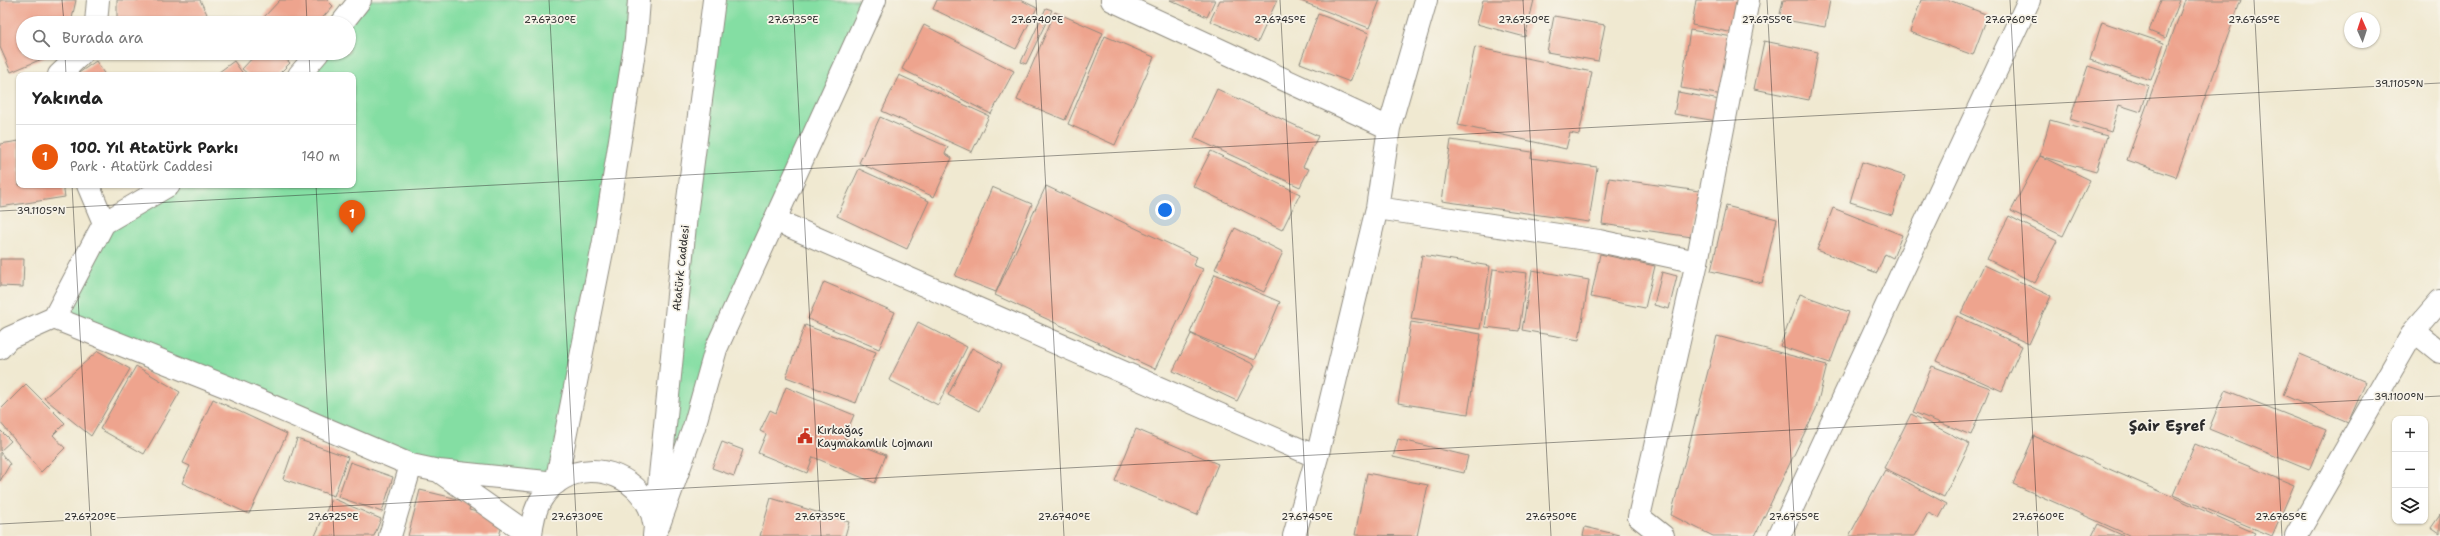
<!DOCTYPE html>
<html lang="tr">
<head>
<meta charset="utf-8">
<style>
  body { margin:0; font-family:"Shantell Sans",sans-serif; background:#f2f2f2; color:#222 }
  .controls { position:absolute; right:12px; bottom:12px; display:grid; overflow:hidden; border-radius:8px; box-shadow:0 1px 3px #0004 }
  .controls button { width:36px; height:36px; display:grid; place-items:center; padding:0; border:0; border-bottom:1px solid #e0e0e0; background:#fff; color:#222; font:20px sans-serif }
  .compass { position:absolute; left:2344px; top:12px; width:36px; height:36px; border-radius:50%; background:#fff; box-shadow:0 1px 3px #0004; rotate:357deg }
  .you { position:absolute; left:1165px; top:210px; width:14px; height:14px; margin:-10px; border:3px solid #fff; border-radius:50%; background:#1a73e8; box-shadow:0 0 0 6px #1a73e833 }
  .badge { display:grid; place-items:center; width:26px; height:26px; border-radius:50%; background:#ea580c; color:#fff; font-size:13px; font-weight:700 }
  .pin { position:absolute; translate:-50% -33px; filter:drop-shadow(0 1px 2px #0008) }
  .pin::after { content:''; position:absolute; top:21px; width:14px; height:12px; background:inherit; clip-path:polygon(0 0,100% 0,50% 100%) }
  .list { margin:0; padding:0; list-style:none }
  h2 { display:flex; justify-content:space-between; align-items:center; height:52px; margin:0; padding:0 16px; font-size:17px }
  h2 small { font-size:13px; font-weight:400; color:#767676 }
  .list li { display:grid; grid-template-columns:26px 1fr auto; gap:12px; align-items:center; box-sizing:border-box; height:64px; padding:0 16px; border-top:1px solid #e0e0e0 }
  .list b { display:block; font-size:15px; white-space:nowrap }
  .list p { margin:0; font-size:13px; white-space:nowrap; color:#767676 }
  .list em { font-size:13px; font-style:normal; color:#767676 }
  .icon { flex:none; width:22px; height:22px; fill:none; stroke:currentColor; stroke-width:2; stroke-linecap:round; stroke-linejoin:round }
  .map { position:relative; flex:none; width:2440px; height:536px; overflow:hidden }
  .search { position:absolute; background:#fff; box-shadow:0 1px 3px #0004; left:16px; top:16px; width:340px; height:44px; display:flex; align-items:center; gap:10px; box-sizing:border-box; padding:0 14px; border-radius:22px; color:#767676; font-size:15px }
  .panel { position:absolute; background:#fff; box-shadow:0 1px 3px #0004; left:16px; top:72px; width:340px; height:116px; border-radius:8px }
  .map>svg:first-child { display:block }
</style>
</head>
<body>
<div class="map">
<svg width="2440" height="536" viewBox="0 0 2440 536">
  <rect width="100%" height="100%" fill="#f7f3e8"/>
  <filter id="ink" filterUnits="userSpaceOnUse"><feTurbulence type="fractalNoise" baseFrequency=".025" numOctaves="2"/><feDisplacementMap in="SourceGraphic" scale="8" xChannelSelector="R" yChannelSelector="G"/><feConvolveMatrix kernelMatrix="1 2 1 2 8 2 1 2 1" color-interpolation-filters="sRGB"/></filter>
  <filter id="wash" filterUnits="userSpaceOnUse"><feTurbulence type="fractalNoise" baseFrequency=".012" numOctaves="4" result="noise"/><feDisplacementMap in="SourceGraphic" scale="16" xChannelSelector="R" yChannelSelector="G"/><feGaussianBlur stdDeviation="0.9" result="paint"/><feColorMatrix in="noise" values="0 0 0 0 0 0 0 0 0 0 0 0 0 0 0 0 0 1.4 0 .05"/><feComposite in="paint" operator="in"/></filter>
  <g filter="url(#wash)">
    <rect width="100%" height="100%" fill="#f0e9d1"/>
    <path fill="#84dea3" stroke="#588467" d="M364,0H636L554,480L440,468L58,316L106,225L175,185H353V75H302L321,53H349V23Z
      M714,0H875L716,349L655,536Z"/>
    <g id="blocks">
      <path fill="#eea48e" d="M0,0H76L71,23H23V53H56L11,72L0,47Z
        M117,0H200L207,14L190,23H168L165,18L155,23H117Z
        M280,0H327L333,6L318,23H270L264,17Z
        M937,0H1021L1037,8L1016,49L933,9Z
        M1170,0H1215L1207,17Z
        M1220,0H1277L1258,42L1210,21Z
        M1298,0H1380L1369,28Z
        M1483,0H1534L1525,37L1477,24Z
        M1696,0H1740L1734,33L1692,25Z
        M1783,0H1830L1825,27L1779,19Z
        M1921,0H1949L1988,15L1973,55L1910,32Z
        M2161,0H2180L2166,38L2149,31Z
        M2185,0H2241L2176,177L2127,160Z
        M1046,8L1052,10L1026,64L1021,62Z
        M1055,12L1103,33L1065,120L1017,100Z
        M1318,14L1369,33L1350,82L1300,63Z
        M1554,16L1605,25L1598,61L1547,52Z
        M2102,22L2164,43L2151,80L2090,60Z
        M924,25L1014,71L991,114L902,69Z
        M1690,30L1733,37L1723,95L1681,88Z
        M1105,36L1154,57L1115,145L1068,124Z
        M1764,41L1818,52L1809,100L1754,89Z
        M1475,47L1592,72L1579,135L1570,133L1566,149L1458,125Z
        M257,53H279L290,63L278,75H249L242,69Z
        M96,61L105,75H76Z
        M234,61L244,75H215Z
        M2088,66L2149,86L2141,112L2119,105L2111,132L2070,119Z
        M899,75L989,116L972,152L882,111Z
        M1217,89L1318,136L1303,167L1309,169L1300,187L1194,138Z
        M1678,92L1720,100L1717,121L1674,114Z
        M880,117L948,147L945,154L952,158L934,197L859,163Z
        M2050,120L2107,136L2096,172L2040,156L2090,180L2063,236L2011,211L2040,156Z
        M1451,140L1532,152L1531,158L1597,167L1589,222L1442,201Z
        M19,141V185H63L65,197L0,207V144Z
        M1211,151L1300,194L1282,230L1193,186Z
        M1862,162L1905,176L1892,215L1850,202Z
        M859,169L929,201L907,249L837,216Z
        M1609,178L1699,191L1692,237L1602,224Z
        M1046,186L1197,257L1193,265L1203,269L1155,369L995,295Z
        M992,187L1032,204L996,292L955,276Z
        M1726,206L1777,219L1762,283L1711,271Z
        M1833,208L1902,235L1893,258L1885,254L1877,273L1817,250Z
        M2009,216L2057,241L2035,283L1987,259Z
        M1235,228L1283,252L1264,292L1215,269Z
        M1600,254L1655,266L1645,308L1591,297Z
        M1422,255L1490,266L1480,329L1411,319Z
        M0,259H24L23,287L0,286Z
        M1984,265L2051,296L2029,344L1961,313Z
        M1493,269L1527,273L1519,331L1485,327Z
        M1532,270L1589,280L1579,340L1522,330Z
        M1662,272L1677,276L1669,309L1654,305Z
        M1215,274L1280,302L1255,360L1190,333Z
        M824,282L895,312L879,349L808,319Z
        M1800,294L1849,312L1830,363L1780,346Z
        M1957,316L2022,346L2002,391L1936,361Z
        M918,322L967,347L938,405L889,380Z
        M1411,322L1481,334L1468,414L1398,403Z
        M805,325L876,352L856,403L786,377Z
        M1191,334L1255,365L1237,401L1173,371Z
        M1717,336L1827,365L1816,409L1755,536H1713L1671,515Z
        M972,348L1002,364L979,411L948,395Z
        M98,351L130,369L91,436L44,398Z
        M2300,354L2366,382L2348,423L2283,395Z
        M136,366L180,392L144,454L100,429Z
        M1932,366L1990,388L1971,435L1913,412Z
        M26,384L65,423L53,435L65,448L41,472L0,422V410Z
        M786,387L854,415L844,438L886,455L875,483L813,457L807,473L758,453L766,434L760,431L770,410L776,413Z
        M2225,390L2326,430L2309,470L2209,429Z
        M213,399L287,434L249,514L182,483L190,466L183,463Z
        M1911,414L1970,444L1944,497L1884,468Z
        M1136,429L1218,464L1197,515L1115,481Z
        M0,430L11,441L0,451Z
        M2034,436L2255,533L2253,536H2131L2013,484Z
        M297,439L348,457L334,496L283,479Z
        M1398,439L1468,456L1464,473L1393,457Z
        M722,442L743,450L734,476L712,468Z
        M2195,444L2294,485L2272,536L2173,495Z
        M0,452L10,464L0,481Z
        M350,462L393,477L382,512L338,497Z
        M1885,470L1947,504L1939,518L1928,513L1915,536H1849Z
        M1367,473L1428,485L1417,536L1355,535Z
        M420,490L471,502L469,510L504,519L499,536H408Z
        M332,498L381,519L374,536H315Z
        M771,498L849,522L845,536H760Z
        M2440,515V534L2431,528Z
        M2098,524L2124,536H2092Z
        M1585,527L1619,535V536H1583Z"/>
    </g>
  </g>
  <g filter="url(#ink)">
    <use href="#blocks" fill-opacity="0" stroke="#8e8a7e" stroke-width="1"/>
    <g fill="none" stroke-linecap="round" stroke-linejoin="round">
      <g stroke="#8e8a7e" stroke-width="24">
        <path id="minor" d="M1112,0L1389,128
          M96,23L98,0
          M342,23L360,0
          M59,75L82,53
          M299,75L318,53
          M88,185L104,223
          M1377,208L1599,241L1697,262
          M775,220L1317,457
          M54,318L230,388L411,465L439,471L556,483
          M2414,331L2440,352
          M0,348L9,338L54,318L104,223L169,185
          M440,472L531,536
          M658,527L694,427L716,349L875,0
          M390,536L411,465
          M1294,536L1317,457L1377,208L1389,128L1426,0
          M1663,536L1639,517L1697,262L1748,0
          M1779,536L2029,0
          M2296,536L2414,331L2440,301"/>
      </g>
      <g stroke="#8e8a7e" stroke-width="24">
        <path id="major" d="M556,483L604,241L636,39L639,0
          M531,536C532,522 534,510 542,498C564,463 614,463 640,493C647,501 653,513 654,523
          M654,536L686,215L714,0"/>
      </g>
      <use href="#minor" stroke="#fff" stroke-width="22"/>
      <use href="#major" stroke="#fff" stroke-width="22"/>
    </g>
  </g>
  <path fill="none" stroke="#2b2b2b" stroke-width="1" stroke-opacity="0.45" d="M62,0L64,23M306,0L307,23M549,0L577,536M793,0L821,536M1036,0L1064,536M1280,0L1308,536M1523,0L1551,536M1767,0L1795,536M2010,0L2038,536M2254,0L2282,536M65,53L66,75M309,53L310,75M72,185L91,536M316,185L334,536M0,211L2440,83M0,524L2440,396"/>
  <defs>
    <g id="civic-bare" transform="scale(1.2)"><path d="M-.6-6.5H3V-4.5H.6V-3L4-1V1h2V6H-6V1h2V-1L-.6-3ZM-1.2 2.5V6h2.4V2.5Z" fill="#c8321e" stroke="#f7f3e8" stroke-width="2.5" paint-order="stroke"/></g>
  </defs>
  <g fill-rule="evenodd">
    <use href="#civic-bare" x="805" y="436"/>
  </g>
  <g text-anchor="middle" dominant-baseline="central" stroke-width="3.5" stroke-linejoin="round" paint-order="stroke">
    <g font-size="11" fill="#2b2b2b" stroke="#f7f3e8">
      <text transform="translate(681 268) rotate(-84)">Atatürk Caddesi</text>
    </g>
    <g font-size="11" fill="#2b2b2b" stroke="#f7f3e8" text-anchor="start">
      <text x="817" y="430">Kırkağaç<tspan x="817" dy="13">Kaymakamlık Lojmanı</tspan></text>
    </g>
    <g font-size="15" font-weight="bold" fill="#2b2b2b" stroke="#f7f3e8">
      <text x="2167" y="426">Şair Eşref</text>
    </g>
  </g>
  <g font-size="10" text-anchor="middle" fill="#2b2b2b" stroke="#f7f3e8" stroke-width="3.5" stroke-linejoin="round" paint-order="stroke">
    <text x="550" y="23">27.6730°E</text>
    <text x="793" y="23">27.6735°E</text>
    <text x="1037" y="23">27.6740°E</text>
    <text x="1280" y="23">27.6745°E</text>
    <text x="1524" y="23">27.6750°E</text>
    <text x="1767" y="23">27.6755°E</text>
    <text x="2011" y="23">27.6760°E</text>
    <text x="2254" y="23">27.6765°E</text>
    <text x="2399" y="87">39.1105°N</text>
    <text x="41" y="214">39.1105°N</text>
    <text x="2399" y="400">39.1100°N</text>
    <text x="90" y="520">27.6720°E</text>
    <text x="333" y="520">27.6725°E</text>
    <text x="577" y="520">27.6730°E</text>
    <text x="820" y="520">27.6735°E</text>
    <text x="1064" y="520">27.6740°E</text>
    <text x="1307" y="520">27.6745°E</text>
    <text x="1551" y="520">27.6750°E</text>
    <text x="1794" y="520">27.6755°E</text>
    <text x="2038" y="520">27.6760°E</text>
    <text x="2281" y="520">27.6765°E</text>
  </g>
</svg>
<div class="controls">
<button>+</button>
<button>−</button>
<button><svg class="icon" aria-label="layers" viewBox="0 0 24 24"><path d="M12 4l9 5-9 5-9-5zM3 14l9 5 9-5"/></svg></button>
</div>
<svg class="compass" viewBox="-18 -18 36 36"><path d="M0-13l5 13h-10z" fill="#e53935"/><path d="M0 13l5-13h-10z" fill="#767676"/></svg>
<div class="you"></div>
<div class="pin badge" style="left:352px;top:233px">1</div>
<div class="search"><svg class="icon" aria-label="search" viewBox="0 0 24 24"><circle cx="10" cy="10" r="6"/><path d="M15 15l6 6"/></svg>Burada ara</div>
<section class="panel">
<h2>Yakında<small></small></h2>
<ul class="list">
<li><span class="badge">1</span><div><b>100. Yıl Atatürk Parkı</b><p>Park · Atatürk Caddesi</p></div><em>140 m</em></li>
</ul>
</section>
</div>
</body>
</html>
